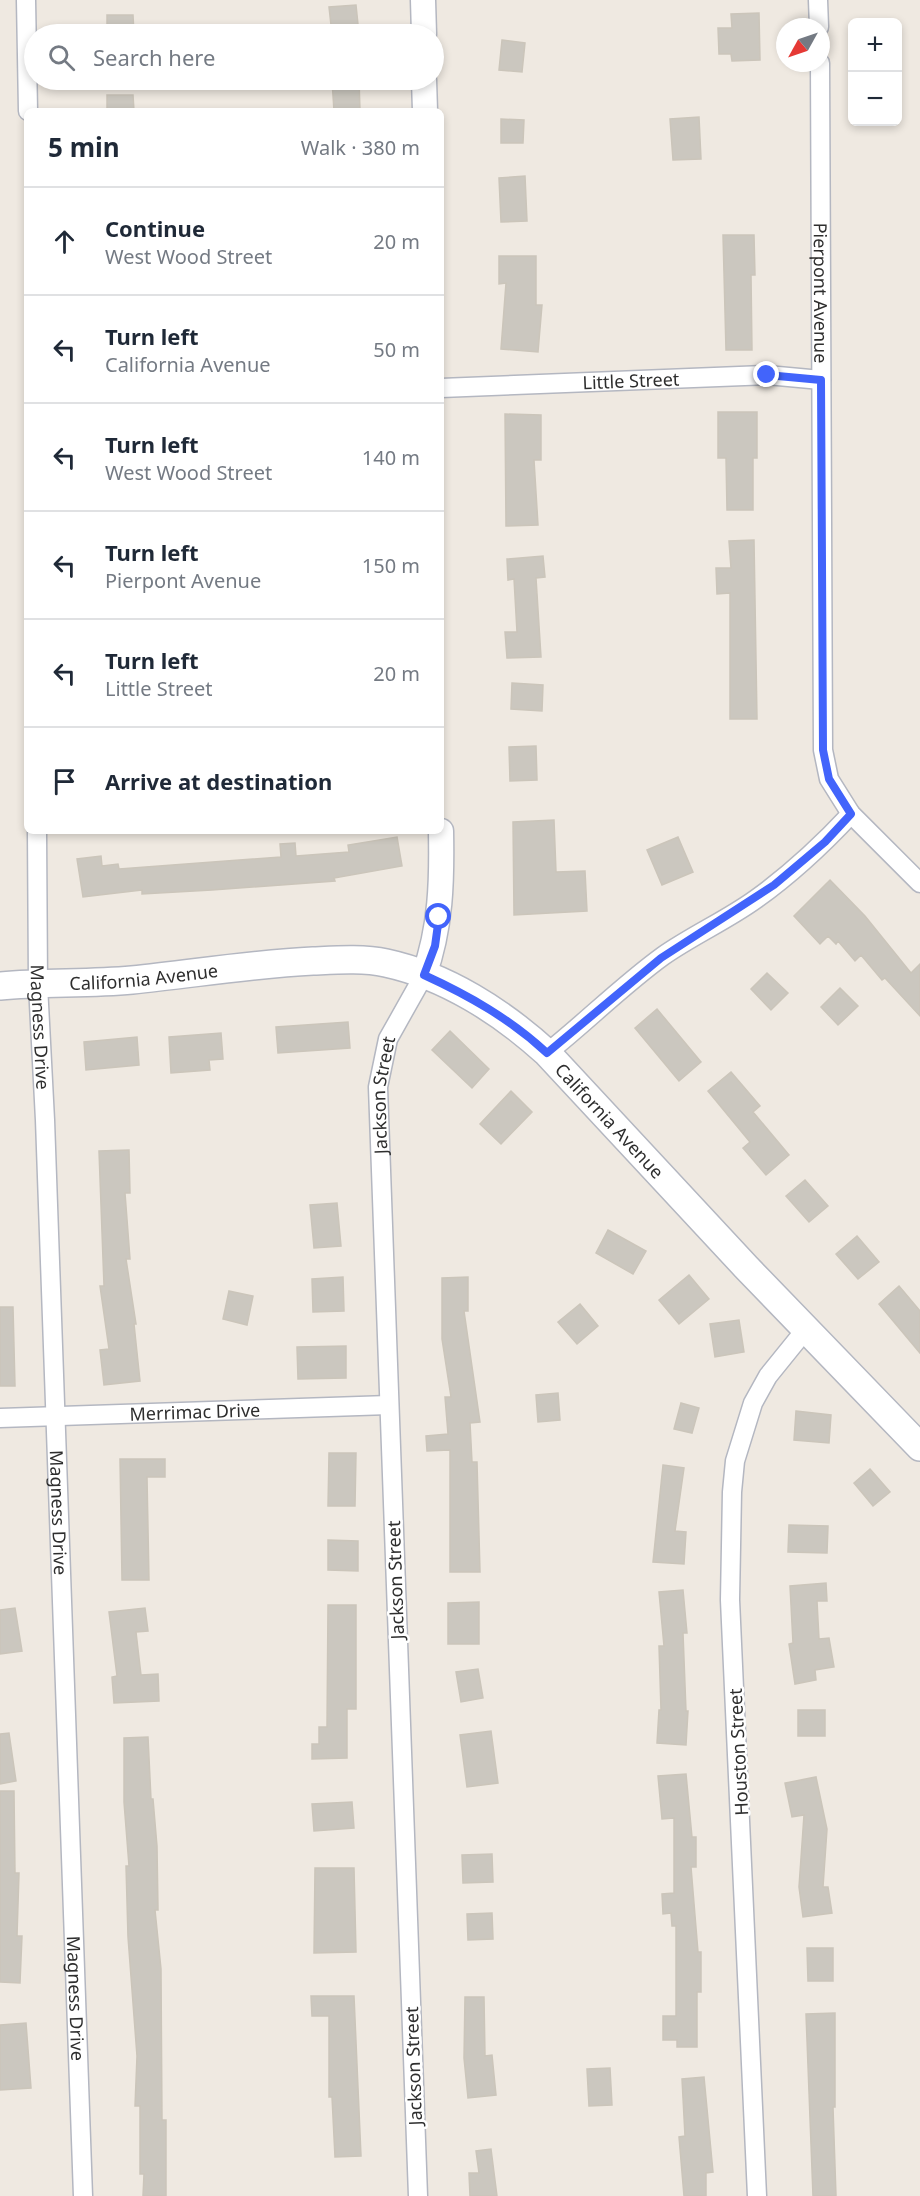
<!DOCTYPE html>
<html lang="en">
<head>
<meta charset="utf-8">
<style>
  body { margin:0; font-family:"Noto Sans",sans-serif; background:#f6f6f7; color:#1f2937 }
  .controls { position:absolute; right:18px; top:18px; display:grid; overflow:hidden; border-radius:9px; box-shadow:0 3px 9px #0003 }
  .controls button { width:54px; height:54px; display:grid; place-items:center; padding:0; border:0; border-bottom:2px solid #e0e1e3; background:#fff; color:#1f2937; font:30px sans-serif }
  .compass { position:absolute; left:776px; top:18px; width:54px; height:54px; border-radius:50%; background:#fff; box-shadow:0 3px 9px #0003; rotate:230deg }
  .stop { position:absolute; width:18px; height:18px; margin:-14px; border:4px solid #4264fb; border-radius:50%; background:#fff }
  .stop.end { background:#4264fb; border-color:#fff; box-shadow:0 2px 6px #0008 }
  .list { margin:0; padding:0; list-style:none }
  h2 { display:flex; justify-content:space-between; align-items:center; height:78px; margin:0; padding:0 24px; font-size:26px }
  h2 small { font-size:20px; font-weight:400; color:#747a83 }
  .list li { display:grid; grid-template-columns:39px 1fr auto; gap:18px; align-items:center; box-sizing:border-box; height:108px; padding:0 24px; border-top:2px solid #e0e1e3 }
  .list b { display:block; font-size:22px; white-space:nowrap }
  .list p { margin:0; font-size:20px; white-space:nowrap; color:#747a83 }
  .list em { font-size:20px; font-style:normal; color:#747a83 }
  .icon { flex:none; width:33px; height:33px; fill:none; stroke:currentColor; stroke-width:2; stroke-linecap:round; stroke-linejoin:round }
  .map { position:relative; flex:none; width:920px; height:2196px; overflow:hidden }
  .search { position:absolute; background:#fff; box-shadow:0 3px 9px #0003; left:24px; top:24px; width:420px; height:66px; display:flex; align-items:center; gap:15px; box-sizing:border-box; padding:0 21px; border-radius:33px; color:#747a83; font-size:22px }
  .panel { position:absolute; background:#fff; box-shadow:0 3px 9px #0003; left:24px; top:108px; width:420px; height:726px; border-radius:9px }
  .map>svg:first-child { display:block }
</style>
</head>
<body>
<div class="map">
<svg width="920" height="2196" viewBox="0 0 920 2196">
  <rect width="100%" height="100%" fill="#efe9e1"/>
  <path fill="#cbc7bf" stroke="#cbc5ba" stroke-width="1.5" d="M356,5L359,34H332L329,7Z
    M759,13L760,60L732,61L731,54H719L718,28H732L731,14Z
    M107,15H133L134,34H107Z
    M502,40L525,43L522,72L499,70Z
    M332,80H359L360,111H334Z
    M107,95H133L134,111H107Z
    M699,117L701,159L673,160L670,119Z
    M501,119L524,120L523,143H501Z
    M525,176L527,221L501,222L499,178Z
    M723,235H754L755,275H751L752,350H726Z
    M499,256H536V305H542L538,352L501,349L506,283L499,284Z
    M718,412H757V458H753V510H727L726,458H718Z
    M505,414L541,415V460H534L538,525L506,526Z
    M754,540L757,719H730V593L717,594L716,568H731L729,541Z
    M543,556L545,577L536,578L541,657L507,658L505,632H517L514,579L508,580L507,559Z
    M512,683L543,685L542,711L511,709Z
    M536,746L537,780L510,781L509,747Z
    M554,820L556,872L585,871L587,911L514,915L513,822Z
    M397,837L402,866L334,878L335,881L212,890L142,894V890L83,897L77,859L101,856L102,866L118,864L119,869L281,857L280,844L295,843L296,856L349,852L348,845Z
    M678,837L693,872L662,885L647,850Z
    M830,880L865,916L911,973L920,964V1016L885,978L882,980L861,955L855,961L838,941L836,944L828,936L820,944L794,916Z
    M767,973L788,993L771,1010L751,989Z
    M840,988L858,1006L838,1025L821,1007Z
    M657,1009L701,1062L679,1081L635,1028Z
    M348,1022L350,1048L278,1053L276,1027Z
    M450,1031L489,1069L472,1088L432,1050Z
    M221,1033L223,1059L209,1060L210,1070L171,1073L169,1037Z
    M137,1037L139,1065L86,1070L84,1042Z
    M731,1072L760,1106L753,1112L789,1155L766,1175L743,1148L750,1142L708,1091Z
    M511,1091L532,1112L501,1144L480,1124Z
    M129,1150L130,1193H125L130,1259H126L136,1324H134L140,1381L104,1385L100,1350L109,1349L100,1286H104L99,1151Z
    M805,1180L828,1206L809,1222L786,1196Z
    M337,1203L341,1246L314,1248L310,1205Z
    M608,1230L646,1251L633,1274L596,1253Z
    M857,1236L879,1262L858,1279L836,1254Z
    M689,1275L709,1299L679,1324L659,1300Z
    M343,1277L344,1311L313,1312L312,1279Z
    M468,1277V1311H464L480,1422L470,1423L472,1462H477L480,1572H450V1450L427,1451L426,1436L448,1434L445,1397H451L442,1339V1278Z
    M899,1286L920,1311V1353L879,1304Z
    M229,1291L253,1296L247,1325L223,1319Z
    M580,1304L598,1326L577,1344L558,1322Z
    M0,1307H13L15,1386H0Z
    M739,1320L744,1352L715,1357L710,1324Z
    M346,1346V1378L298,1379L297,1347Z
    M558,1393L560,1420L538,1422L536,1395Z
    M681,1403L699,1408L692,1433L674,1429Z
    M796,1411L831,1415L829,1443L794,1440Z
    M329,1453H356L355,1506H328Z
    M120,1459H165V1477H147L149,1580H122Z
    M663,1465L684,1468L675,1531L686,1532L684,1564L653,1562Z
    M870,1469L890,1492L873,1506L854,1483Z
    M789,1525L828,1526L827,1553L788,1552Z
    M328,1540L358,1541V1571L328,1570Z
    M826,1583L827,1601H817L819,1639L829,1638L834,1667L815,1670L816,1680L795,1684L789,1644L793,1643L790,1586Z
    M683,1590L687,1633H683L686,1711H688L686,1745L657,1743L659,1710H661L659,1646H664L659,1592Z
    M479,1602V1644H448V1603Z
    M328,1605H356V1709H347V1758L312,1759V1744H319V1727H327Z
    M15,1608L22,1651L0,1654V1610Z
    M145,1608L148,1631L136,1632L141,1675L158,1674L159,1701L114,1703L112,1677L117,1676L109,1612Z
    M478,1669L483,1698L461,1702L456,1672Z
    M798,1710H825V1736H798Z
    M491,1731L498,1783L467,1787L460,1735Z
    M9,1733L16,1781L0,1784V1734Z
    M148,1737L151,1799H153L157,1846L158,1910H155L161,1969L162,2120H166V2196H143L144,2174H140V2106H135L137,2056L128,1937L126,1866H129L124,1802V1738Z
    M686,1774L692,1837H696V1867H691L698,1952H701V1992H697V2047H677V2040H663V2016H676V1926H672L671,1913L663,1914L662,1894L674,1893V1818L662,1819L658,1776Z
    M816,1777L827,1829L823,1887H828L832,1913L803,1917L799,1887L804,1815L792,1817L785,1783Z
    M0,1791H14L15,1873H19L17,1936H22L20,1983L0,1982Z
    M352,1802L354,1828L314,1831L312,1804Z
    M492,1854L493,1882L463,1883L462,1855Z
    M315,1868H354L356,1952L314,1953Z
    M492,1913L493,1939L468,1940L467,1914Z
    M807,1948H833V1981H808Z
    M311,1996H354L361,2156L335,2157L332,2097H329V2016H312Z
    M465,1997H484L485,2056L492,2055L496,2095L468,2098L464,2058Z
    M835,2013V2107H833L836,2196H813L806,2014Z
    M26,2023L31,2088L0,2090V2025Z
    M610,2068L612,2105L589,2106L587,2069Z
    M704,2077L713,2172L706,2173V2196H684L679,2137L685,2136L682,2079Z
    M491,2149L497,2196H470L469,2173H479L476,2151Z"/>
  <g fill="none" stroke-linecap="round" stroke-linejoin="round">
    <g stroke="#b4b7c1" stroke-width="21">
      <g id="minor">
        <path d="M26,0L28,111"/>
        <path d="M818,0L819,27"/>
        <path id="s1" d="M820,63L823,750L829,779L851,814L920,883"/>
        <path id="s2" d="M441,388L767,375L821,380"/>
        <path id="s3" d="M37,831L38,985L45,1120L83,2196"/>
        <path d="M547,1053C586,1022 623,985 663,956C693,935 727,920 756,899C791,874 823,844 851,814"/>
        <path id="s4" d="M0,1418L389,1405"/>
        <path id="s5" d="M418,2196L378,1087L388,1039L424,975"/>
        <path d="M757,2196L730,1600L732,1492L735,1461L753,1403L768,1376L806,1329"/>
      </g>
    </g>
    <g stroke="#b4b7c1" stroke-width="27">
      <path id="tertiary" d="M423,0L424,34
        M424,80L425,111
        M424,975C441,927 442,881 441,831"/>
    </g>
    <g stroke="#b4b7c1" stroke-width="30">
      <g id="secondary">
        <path id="s6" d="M0,986C44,982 88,984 132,980C192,974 252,964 313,961C336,960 363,958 386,963C446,976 502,1012 547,1053L746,1267L920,1447"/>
      </g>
    </g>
    <use href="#minor" stroke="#fff" stroke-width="18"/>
    <use href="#tertiary" stroke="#fff" stroke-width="24"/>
    <use href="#secondary" stroke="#fff" stroke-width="27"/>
  </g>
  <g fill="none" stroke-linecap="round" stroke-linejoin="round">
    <path stroke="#4264fb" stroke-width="8" d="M439,917L435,946L424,975C470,996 510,1019 547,1053L661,958L774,885L825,842L851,814L829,779L823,750L821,380L767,375"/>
  </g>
  <g text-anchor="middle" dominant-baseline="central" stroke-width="5" stroke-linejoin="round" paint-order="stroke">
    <g font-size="18" fill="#2e2e2e" stroke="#fff">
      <text stroke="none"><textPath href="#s1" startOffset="230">Pierpont Avenue</textPath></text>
      <text stroke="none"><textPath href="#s2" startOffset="190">Little Street</textPath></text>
      <text stroke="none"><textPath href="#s6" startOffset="144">California Avenue</textPath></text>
      <text stroke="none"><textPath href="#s3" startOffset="196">Magness Drive</textPath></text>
      <text stroke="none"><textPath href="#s5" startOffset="1102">Jackson Street</textPath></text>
      <text stroke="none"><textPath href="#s6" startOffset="666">California Avenue</textPath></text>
      <text stroke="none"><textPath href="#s4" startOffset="195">Merrimac Drive</textPath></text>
      <text stroke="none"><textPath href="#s3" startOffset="682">Magness Drive</textPath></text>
      <text transform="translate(395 1580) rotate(-92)">Jackson Street</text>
      <text transform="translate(738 1752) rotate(-93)">Houston Street</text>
      <text stroke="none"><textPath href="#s3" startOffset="1168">Magness Drive</textPath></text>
      <text transform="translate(413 2066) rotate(-92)">Jackson Street</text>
    </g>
  </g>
</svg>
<div class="controls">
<button>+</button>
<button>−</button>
</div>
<svg class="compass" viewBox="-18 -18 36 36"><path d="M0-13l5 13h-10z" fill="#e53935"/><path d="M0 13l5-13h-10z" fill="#747a83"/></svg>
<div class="stop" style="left:439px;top:917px"></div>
<div class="stop end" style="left:767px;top:375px"></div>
<div class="search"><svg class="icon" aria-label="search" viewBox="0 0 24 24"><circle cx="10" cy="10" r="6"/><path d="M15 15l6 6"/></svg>Search here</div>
<section class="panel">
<h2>5 min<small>Walk · 380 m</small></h2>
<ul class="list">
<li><svg class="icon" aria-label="ahead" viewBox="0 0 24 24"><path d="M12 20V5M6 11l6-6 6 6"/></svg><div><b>Continue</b><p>West Wood Street</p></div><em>20 m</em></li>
<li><svg class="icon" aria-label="left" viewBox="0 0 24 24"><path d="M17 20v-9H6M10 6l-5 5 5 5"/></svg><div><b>Turn left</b><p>California Avenue</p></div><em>50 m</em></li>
<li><svg class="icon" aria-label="left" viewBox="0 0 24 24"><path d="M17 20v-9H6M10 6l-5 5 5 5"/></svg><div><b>Turn left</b><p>West Wood Street</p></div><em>140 m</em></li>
<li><svg class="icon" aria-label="left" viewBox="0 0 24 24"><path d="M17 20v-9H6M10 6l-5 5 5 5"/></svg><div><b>Turn left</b><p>Pierpont Avenue</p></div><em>150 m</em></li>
<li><svg class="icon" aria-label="left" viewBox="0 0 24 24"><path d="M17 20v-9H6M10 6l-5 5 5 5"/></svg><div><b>Turn left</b><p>Little Street</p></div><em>20 m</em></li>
<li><svg class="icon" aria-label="arrive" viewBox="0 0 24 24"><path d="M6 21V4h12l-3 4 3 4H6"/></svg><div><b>Arrive at destination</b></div></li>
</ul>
</section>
</div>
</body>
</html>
